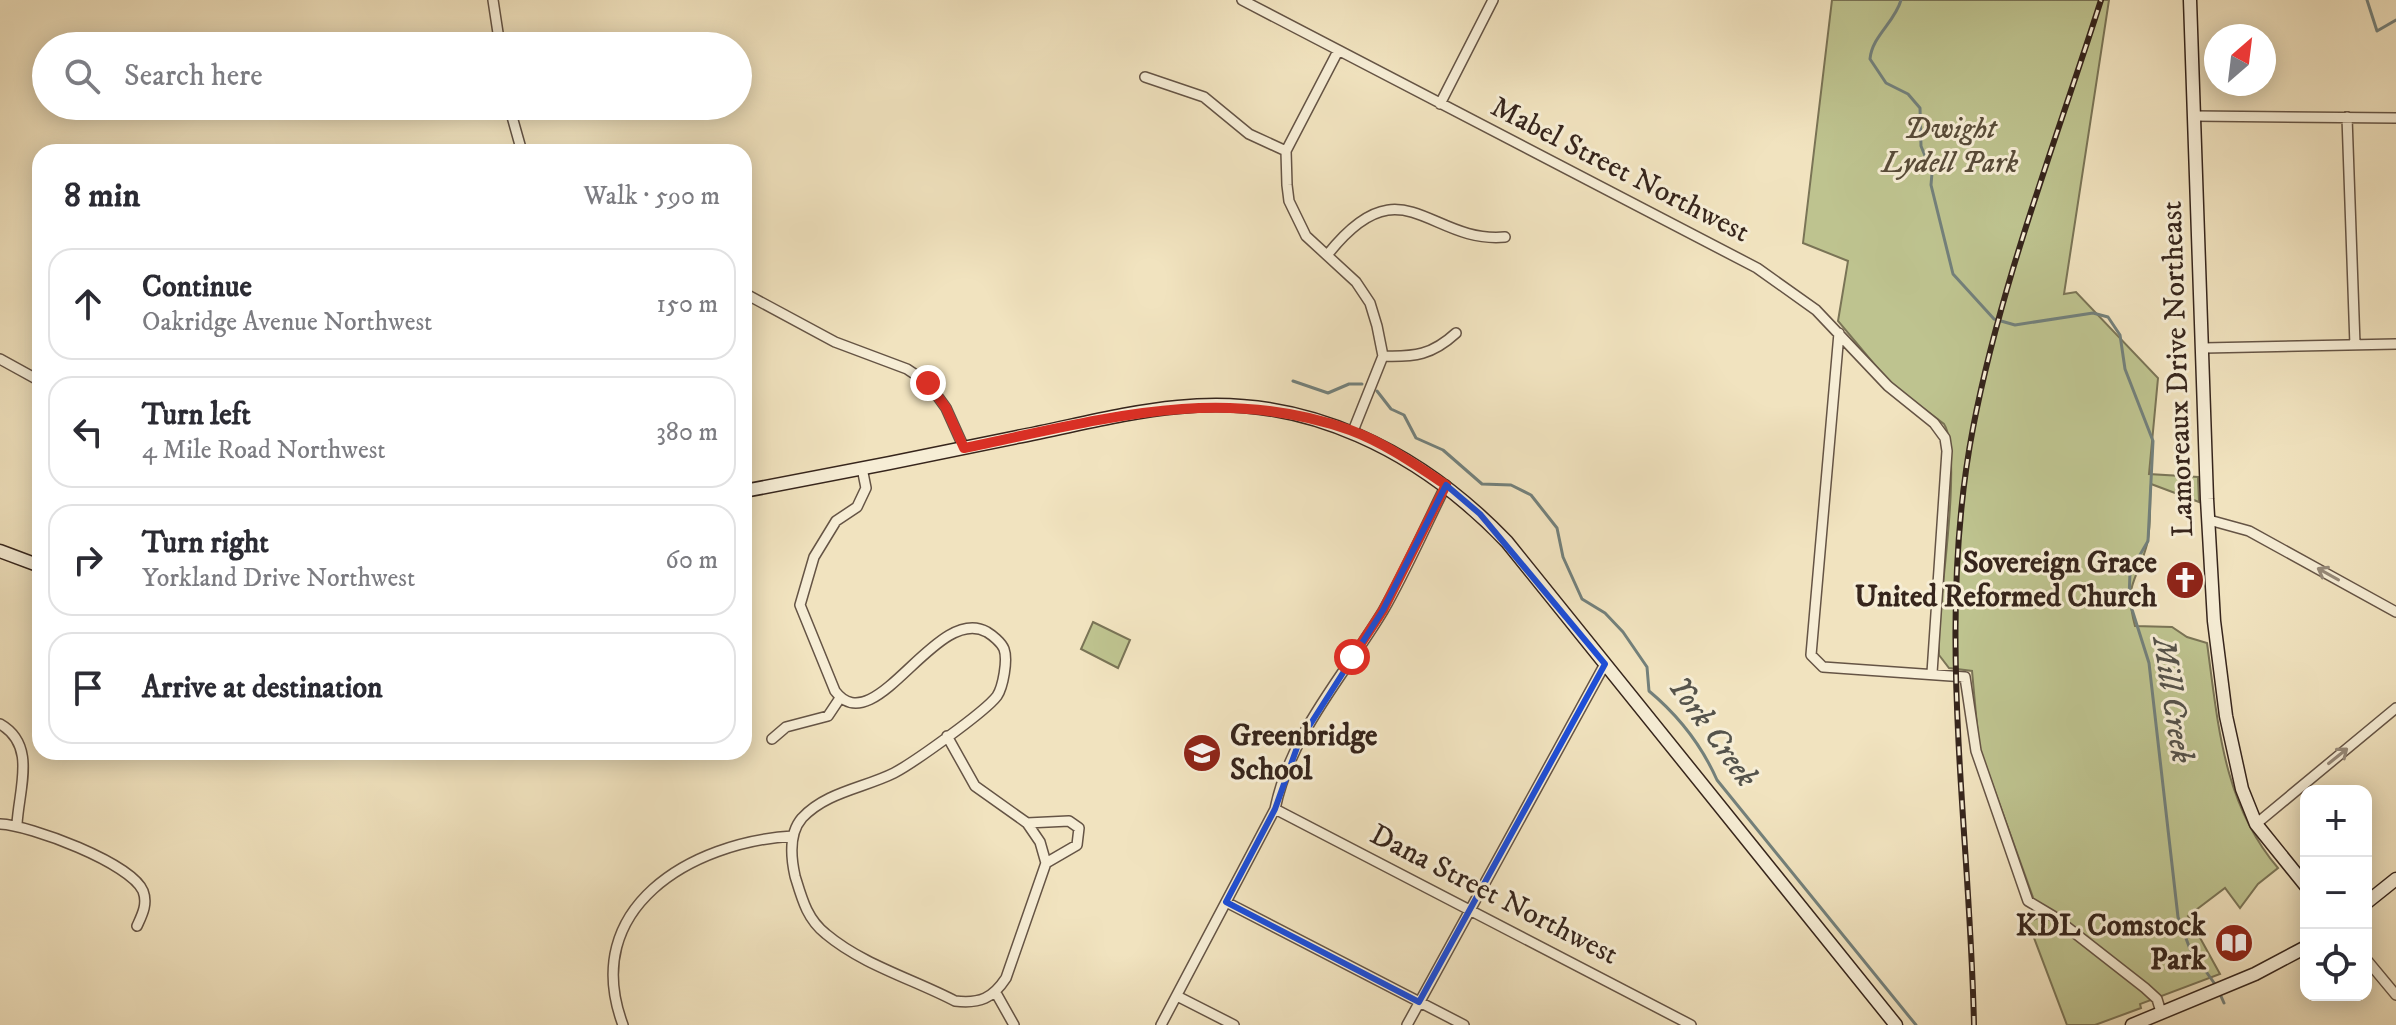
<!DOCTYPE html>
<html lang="en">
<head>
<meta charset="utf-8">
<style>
  body { margin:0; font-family:"IM FELL DW Pica",serif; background:#f2f2f3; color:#2b2b33 }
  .controls { position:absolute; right:24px; bottom:24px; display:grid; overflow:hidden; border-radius:16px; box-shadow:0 4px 20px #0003 }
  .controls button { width:72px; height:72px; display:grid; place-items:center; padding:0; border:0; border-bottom:2px solid #e1e1e2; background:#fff; color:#2b2b33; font:40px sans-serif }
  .compass { position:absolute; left:2204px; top:24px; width:72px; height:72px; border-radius:50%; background:#fff; box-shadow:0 4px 20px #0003; rotate:28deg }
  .stop { position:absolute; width:24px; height:24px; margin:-18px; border:6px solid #d93025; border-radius:50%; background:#fff }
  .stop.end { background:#d93025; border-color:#fff; box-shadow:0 2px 8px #0008 }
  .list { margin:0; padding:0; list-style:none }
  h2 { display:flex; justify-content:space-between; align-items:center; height:104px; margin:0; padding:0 32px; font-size:34px }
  h2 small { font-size:26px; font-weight:400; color:#7c7c81 }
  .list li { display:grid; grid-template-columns:52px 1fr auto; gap:24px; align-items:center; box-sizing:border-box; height:112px; margin:0 16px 16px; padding:0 16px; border:2px solid #e1e1e2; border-radius:24px }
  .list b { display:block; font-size:30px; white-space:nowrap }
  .list p { margin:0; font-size:26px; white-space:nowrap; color:#7c7c81 }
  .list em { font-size:26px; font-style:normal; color:#7c7c81 }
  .icon { flex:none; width:44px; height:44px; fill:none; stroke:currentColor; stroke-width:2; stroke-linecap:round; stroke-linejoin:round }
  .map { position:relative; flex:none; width:2396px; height:1025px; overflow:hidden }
  .search { position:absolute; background:#fff; box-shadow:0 4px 20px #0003; left:32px; top:32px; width:720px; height:88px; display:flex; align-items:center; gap:20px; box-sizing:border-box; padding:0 28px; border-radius:44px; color:#7c7c81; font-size:30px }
  .panel { position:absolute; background:#fff; box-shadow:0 4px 20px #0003; left:32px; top:144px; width:720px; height:616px; border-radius:24px }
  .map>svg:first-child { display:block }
</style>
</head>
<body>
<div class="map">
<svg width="2396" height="1025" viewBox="0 0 2396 1025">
  <rect width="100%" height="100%" fill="#f1e3bf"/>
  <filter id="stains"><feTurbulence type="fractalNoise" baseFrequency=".0025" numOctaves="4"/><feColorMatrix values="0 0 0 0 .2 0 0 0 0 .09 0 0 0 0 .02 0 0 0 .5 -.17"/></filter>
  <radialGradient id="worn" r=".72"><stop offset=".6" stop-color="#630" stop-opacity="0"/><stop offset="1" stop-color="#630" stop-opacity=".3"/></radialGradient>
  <path fill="#bec38f" stroke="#7a7456" stroke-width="2" d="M1832,0H2109L2064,294L2076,292L2158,378L2149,474L2198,477L2199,502L2151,484C2149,504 2152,529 2146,548C2135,585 2124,584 2135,626L2172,627L2187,637L2207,643C2218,723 2223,804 2278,868L2258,884L2240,908L2225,888L2188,916L2220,974L2140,1004L2141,1008L2095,1025H2067L2028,922L2040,917L1979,747L1972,671L1949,668L1939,655L1938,632C1941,592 1962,452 1944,424L1890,383L1838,321L1848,261L1803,243Z
    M1093,622L1130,640L1118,668L1081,649Z"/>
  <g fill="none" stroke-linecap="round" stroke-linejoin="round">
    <path stroke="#73807b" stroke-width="3" d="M1901,0C1895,22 1872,36 1870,59L1886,83L1908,94L1920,108L1921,146L1932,173L1931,185L1953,274L1994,319L2015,325L2093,313L2108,317L2120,335L2125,369L2153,441L2148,541L2130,572L2129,600L2149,663L2178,917L2190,949L2217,987
      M2367,0L2377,31L2396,20
      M1293,381L1328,393L1349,384H1362
      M1377,391L1391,409L1404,415L1416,438L1443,450L1482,484L1511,485L1531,495L1557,528L1563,557L1582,599L1605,613L1623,632L1647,667L1649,691C1679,716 1701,744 1717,780L1916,1025
      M2220,994L2224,1003"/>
    <g stroke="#655445" stroke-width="12">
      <path id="street" d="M493,0L500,46
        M1242,0L1757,268L1816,310L1888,386L1934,423L1945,438L1947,451L1932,673
        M1338,51L1286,151L1287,185L1289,201L1306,236L1356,282L1370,303L1377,326L1383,356L1353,431
        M1145,77L1204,97L1249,134L1286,151
        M1440,104L1493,0
        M509,106L522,152
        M2195,116L2396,118
        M2347,117L2355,345
        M1328,254C1402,161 1429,244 1505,237
        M744,293L835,342L907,369L928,383L946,408L964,448
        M1839,333L1811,655L1823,667L1965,677L1976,751L2028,901L2053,916L2145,988L2157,999L2161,1012
        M2204,348L2396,344
        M1383,356C1415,357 1432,355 1456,333
        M0,359L40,381
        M862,468L866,488L857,507L836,521L814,557L800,605L835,691C875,744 936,603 987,632C992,635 1001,642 1004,649C1008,660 1003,687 997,696C985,712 913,763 894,773C864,788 826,792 802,818C789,833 791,858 795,876C802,899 807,919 826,934C863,965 913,979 955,1001C980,1004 993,998 1006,978L1046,863L1040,842L1027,823L975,786L947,736
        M2209,520L2249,531L2396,612
        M0,724C37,745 19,788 17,824
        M772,739L786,727L828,716L840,698
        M1275,809L1691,1025
        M1027,823L1069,821L1079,828L1077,845L1046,863
        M0,824C30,825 131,863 143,891C148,904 142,915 137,926
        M2256,824L2396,708
        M1226,902L1464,1025
        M2366,959L2396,995
        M996,993L1014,1025
        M1177,996L1234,1025
        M623,1025C579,908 691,842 793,836
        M1161,1025L1275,809C1291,732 1344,676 1383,611C1406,571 1425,527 1446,485
        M1407,1025L1605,664"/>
    </g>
    <g stroke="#36251c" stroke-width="15">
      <path id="secondary" d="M2190,0L2207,499L2214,621L2226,716L2242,789L2256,824L2306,886
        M744,491C835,474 926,456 1017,437C1070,427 1124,412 1178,407C1306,393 1421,452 1507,542L1896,1025
        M0,551L40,566
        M2366,903L2396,879
        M2132,1025L2255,974L2306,947"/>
    </g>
    <use href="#street" stroke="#f6edd5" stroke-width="9"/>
    <use href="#secondary" stroke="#f6edd5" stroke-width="12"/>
    <g stroke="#36251c" stroke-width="6">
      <path id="rail" d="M1974,1025C1970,826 1935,626 1973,428C2001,282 2056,141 2101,0"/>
    </g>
    <use href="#rail" stroke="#f6edd5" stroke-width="3" stroke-dasharray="9" stroke-linecap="butt"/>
  </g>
  <defs><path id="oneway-shaft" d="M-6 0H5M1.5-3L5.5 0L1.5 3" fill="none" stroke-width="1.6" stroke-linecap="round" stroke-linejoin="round" transform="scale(2)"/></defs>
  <g stroke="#968978">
    <use href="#oneway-shaft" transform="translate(2328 574) rotate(-151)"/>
    <use href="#oneway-shaft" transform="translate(2338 756) rotate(-39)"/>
  </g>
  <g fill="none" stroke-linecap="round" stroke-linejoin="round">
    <path stroke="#d93025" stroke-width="10" d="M928,383L946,408L964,448C1096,421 1218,383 1350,430C1385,443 1416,465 1446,485L1383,610L1352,657"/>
  </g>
  <path fill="none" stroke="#1d4ed8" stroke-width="6" stroke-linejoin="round" d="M1446,485L1480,514L1605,664L1419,1002L1226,902L1275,809L1299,742L1383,610Z"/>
  <defs>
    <g id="church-disc" transform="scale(2)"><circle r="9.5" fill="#8f2418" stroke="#f6edd5"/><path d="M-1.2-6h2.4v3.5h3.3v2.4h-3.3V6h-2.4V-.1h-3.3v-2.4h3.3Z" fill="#fff"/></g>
    <g id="school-disc" transform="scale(2)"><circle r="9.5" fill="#8f2418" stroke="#f6edd5"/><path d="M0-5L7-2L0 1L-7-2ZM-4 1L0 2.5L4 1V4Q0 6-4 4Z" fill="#fff"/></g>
    <g id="library-disc" transform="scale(2)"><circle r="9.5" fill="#8f2418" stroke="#f6edd5"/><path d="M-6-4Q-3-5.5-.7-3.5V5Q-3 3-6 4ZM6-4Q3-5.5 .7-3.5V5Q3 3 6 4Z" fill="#fff"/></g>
  </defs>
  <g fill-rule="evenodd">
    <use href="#church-disc" x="2185" y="580"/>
    <use href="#school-disc" x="1202" y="753"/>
    <use href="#library-disc" x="2234" y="943"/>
  </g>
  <g text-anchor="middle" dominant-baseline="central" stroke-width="6" stroke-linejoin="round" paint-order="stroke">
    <g font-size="30" font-style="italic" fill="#584c39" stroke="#f6edd5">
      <text x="1950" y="129">Dwight<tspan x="1950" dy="34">Lydell Park</tspan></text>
    </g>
    <g font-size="30" fill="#36251c" stroke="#f6edd5">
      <text transform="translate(1620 170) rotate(27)">Mabel Street Northwest</text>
      <text transform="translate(2178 369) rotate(-92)">Lamoreaux Drive Northeast</text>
      <text transform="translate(1494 895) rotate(27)">Dana Street Northwest</text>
    </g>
    <g font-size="30" font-weight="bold" fill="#36251c" stroke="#f6edd5" text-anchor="end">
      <text x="2157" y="563">Sovereign Grace<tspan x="2157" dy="34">United Reformed Church</tspan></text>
      <text x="1230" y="736" text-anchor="start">Greenbridge<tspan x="1230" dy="34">School</tspan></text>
      <text x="2206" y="926">KDL Comstock<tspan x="2206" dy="34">Park</tspan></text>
    </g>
    <g font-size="32" font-style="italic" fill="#55534b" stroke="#f6edd5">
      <text transform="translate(2172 700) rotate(81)">Mill Creek</text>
      <text transform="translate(1712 732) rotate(54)">York Creek</text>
    </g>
  </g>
  <rect width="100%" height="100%" filter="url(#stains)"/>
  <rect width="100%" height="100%" fill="url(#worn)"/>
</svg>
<div class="controls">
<button>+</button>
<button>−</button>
<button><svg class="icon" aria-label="locate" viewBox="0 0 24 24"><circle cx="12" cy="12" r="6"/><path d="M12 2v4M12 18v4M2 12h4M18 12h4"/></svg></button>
</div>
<svg class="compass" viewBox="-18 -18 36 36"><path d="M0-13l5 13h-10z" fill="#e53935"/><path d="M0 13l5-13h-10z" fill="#7c7c81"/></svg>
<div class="stop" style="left:1352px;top:657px"></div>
<div class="stop end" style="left:928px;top:383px"></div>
<div class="search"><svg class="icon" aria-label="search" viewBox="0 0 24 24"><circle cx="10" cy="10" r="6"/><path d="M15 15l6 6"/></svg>Search here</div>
<section class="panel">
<h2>8 min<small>Walk · 590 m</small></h2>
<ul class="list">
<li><svg class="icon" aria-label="ahead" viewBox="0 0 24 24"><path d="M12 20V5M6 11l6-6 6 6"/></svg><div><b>Continue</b><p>Oakridge Avenue Northwest</p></div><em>150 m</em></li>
<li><svg class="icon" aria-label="left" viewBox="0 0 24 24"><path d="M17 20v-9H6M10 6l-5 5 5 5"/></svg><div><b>Turn left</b><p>4 Mile Road Northwest</p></div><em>380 m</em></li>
<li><svg class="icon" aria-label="right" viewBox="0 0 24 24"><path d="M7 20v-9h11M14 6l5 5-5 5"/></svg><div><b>Turn right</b><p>Yorkland Drive Northwest</p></div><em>60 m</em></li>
<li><svg class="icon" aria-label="arrive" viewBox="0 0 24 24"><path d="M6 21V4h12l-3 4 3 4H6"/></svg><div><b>Arrive at destination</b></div></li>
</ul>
</section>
</div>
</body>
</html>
